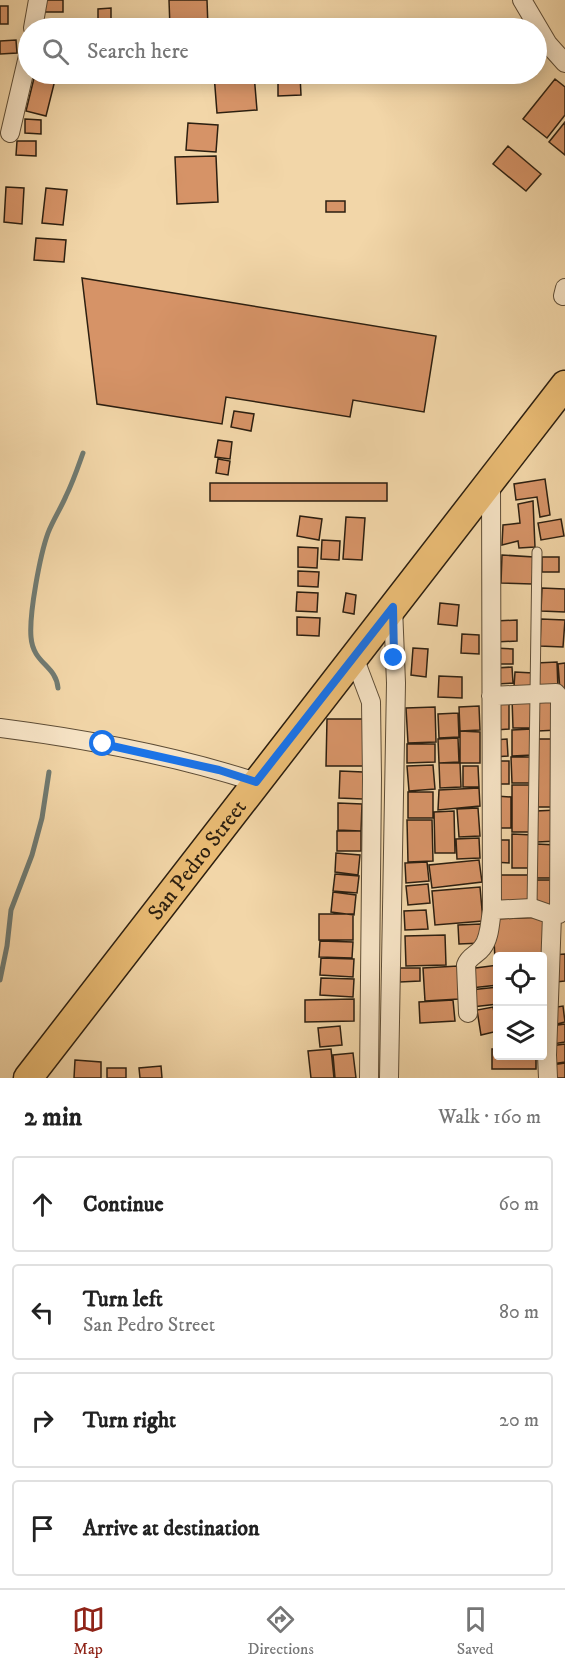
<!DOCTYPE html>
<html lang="en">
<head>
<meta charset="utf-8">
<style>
  body { margin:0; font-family:"IM FELL DW Pica",serif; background:#f2f2f2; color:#222 }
  .controls { position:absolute; right:18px; bottom:18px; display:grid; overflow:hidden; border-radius:6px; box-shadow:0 3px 15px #0003 }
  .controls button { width:54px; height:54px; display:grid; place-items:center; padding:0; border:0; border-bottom:2px solid #e0e0e0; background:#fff; color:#222; font:30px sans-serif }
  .stop { position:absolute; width:18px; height:18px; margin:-14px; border:4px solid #1a73e8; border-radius:50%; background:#fff }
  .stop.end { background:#1a73e8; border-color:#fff; box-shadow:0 2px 6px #0008 }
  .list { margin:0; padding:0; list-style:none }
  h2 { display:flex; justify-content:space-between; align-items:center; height:78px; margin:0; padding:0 24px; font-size:26px }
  h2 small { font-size:20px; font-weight:400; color:#767676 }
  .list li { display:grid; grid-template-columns:39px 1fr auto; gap:18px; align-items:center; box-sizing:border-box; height:96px; margin:0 12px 12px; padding:0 12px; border:2px solid #e0e0e0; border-radius:6px }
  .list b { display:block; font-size:22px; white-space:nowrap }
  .list p { margin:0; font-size:20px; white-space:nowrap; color:#767676 }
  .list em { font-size:20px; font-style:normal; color:#767676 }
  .icon { flex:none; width:33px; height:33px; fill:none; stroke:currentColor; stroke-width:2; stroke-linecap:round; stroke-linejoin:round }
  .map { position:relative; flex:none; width:565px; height:1078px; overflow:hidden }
  .search { position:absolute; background:#fff; box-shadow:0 3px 15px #0003; left:18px; right:18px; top:18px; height:66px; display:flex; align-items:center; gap:15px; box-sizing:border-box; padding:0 21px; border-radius:33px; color:#767676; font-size:22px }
  .sheet { height:510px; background:#fff }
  nav { display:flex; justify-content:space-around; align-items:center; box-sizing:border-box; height:84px; border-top:2px solid #e0e0e0; background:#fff; font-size:16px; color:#767676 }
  nav a { display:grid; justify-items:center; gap:3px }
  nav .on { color:#8f2418 }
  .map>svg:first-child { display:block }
</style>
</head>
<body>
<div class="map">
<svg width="565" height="1078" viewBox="0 0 565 1078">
  <rect width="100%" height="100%" fill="#f2d6a8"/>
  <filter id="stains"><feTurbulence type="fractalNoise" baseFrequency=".00333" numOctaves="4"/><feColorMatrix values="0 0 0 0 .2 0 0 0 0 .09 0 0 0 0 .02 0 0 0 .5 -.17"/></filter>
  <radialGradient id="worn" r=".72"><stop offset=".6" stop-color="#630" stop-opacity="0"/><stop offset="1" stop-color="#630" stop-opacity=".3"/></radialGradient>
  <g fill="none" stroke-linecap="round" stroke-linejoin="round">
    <path stroke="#707a71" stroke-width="5" d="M58,688C56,665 33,664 31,637C29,614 40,555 48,533C53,520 61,508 66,496C73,482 78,467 83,453
      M0,980L7,946L11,910L32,855L42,818L49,772"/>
  </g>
  <path fill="#d69367" stroke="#2c1f10" stroke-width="1.5" d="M42,0H63V12H43Z
    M169,0H207L208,28H170Z
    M0,6H8V24H0Z
    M111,8V20H98V9Z
    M16,40L17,53L0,54V41Z
    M35,74L56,76L46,116L26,111Z
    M77,74H123V80L77,78Z
    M214,74H254L257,110L217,113Z
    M300,75L301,95L278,96V76Z
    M555,79L565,87V115L547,138L523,119Z
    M25,119L41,120V134L25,133Z
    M565,122V155L549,142Z
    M188,123L218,125L216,152L186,150Z
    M17,141H36V156L16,155Z
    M508,146L541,174L526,191L493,164Z
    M216,156L218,202L177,204L175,157Z
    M6,187L24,188L22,224L4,222Z
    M46,188L67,190L63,225L42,223Z
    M326,201H345V212H326Z
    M36,238L66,240L64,262L34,260Z
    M82,278L436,336L424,412L353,400L350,417L226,397L222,424L97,404Z
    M234,411L254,414L251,431L231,427Z
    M218,440L232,442L230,459L215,457Z
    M218,459L230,461L228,475L216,473Z
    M545,479L550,515L540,517L537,497L516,500L514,484Z
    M210,483H387V501H210Z
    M533,501L535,547L519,548L518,541L502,545L503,525L520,523L518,504Z
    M300,516L322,519L319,540L297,536Z
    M346,517L365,518L362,560L343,559Z
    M561,519L564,536L541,540L538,523Z
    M322,540L340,541L339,560L321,559Z
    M298,547L318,548L317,568L298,567Z
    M502,555L534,557L532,584L501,583Z
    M542,557H559V572H542Z
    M298,571L319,572L318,587L298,586Z
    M542,588L565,589V612L541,611Z
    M297,592L318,593L317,612L296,611Z
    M346,593L356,595L354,614L343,612Z
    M440,603L459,605L457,626L438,624Z
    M297,617L320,618L319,636L297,635Z
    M541,619L565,620L563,647L540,646Z
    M517,620V641L495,642V621Z
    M462,634L479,635V654L461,653Z
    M413,648L428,649L426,677L411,675Z
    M494,648L513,649V664H493Z
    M557,662L558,690L538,691L536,663Z
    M565,663V690H560L558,664Z
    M512,667L513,683L497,684L496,668Z
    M515,672L533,673V687H514Z
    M439,676L462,677V698L438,697Z
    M537,695H558V730L538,731Z
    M532,697L533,728H513L512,698Z
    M494,704H509V729L495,730Z
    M479,706L480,730L460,731L459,707Z
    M435,707L436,742L408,743L406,708Z
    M458,713L459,737L439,738L438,714Z
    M327,719H366L365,766H326Z
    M532,729L533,755L512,756V730Z
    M460,731L480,732V763H460Z
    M458,738L459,762L439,763L438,739Z
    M507,739L508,756L493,757V740Z
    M537,739H557L558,807H537Z
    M407,744H435V762L407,763Z
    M511,757H532V783H512Z
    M492,761H509V784H492Z
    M439,763H460L461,787L440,788Z
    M433,765L435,789L409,791L407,766Z
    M463,766H478L479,787H463Z
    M340,771L363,772V799L339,798Z
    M512,785H532V832H512Z
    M479,788L480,806L438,810L439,790Z
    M408,792H433V818H408Z
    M496,796L511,797V828H495Z
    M338,803L362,804L361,831L338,830Z
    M478,808L480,836L459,837L457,809Z
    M557,810L558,841L537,842L536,811Z
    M454,811L455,853H435L434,812Z
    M407,820H432L433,861L408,862Z
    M337,831H361V851H337Z
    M512,834L533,835V868H512Z
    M479,838L480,858L457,859L456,839Z
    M494,840H509V863L494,862Z
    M536,844L557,845V878H536Z
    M336,853L360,855L358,875L335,872Z
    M479,860L482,882L432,888L429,865Z
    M427,862L429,881L406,883L405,863Z
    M335,874L359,876L357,893L333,891Z
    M495,875H529L528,906L494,905Z
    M535,880H556V909H535Z
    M428,884L430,903L408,905L406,886Z
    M480,887L483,921L435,925L432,891Z
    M333,892L356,895L354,915L331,912Z
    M426,910L428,929L405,930L404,911Z
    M319,914H353V940H319Z
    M545,917L542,957H498V960H495L493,919Z
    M481,924L482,943L459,944L458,925Z
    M445,935L446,965L406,966L405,936Z
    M320,941L353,942L352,958L319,957Z
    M565,954V981L556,982L553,955Z
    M321,958L354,959L353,977L320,975Z
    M498,965V985L471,988L468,969Z
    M458,966L459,999L425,1001L423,968Z
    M400,968H420V981L400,982Z
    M321,978L354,979L353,997L320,995Z
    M498,987V1004L472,1007L470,990Z
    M354,999V1021L305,1022V1000Z
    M453,1000L455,1021L420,1023L419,1002Z
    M563,1006L565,1022L553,1025L550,1008Z
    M493,1007L498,1031L481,1035L477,1010Z
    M565,1024V1042L553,1044L551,1026Z
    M340,1026L342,1045L320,1047L318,1028Z
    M565,1044V1062L552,1064L550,1046Z
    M331,1049L334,1078H311L308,1051Z
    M492,1049H498V1056H536V1069H492Z
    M353,1053L356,1078H335L333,1055Z
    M75,1060L101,1062V1078H74Z
    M565,1063V1078H554L552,1065Z
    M161,1066L162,1078H140L139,1068Z
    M107,1068H126V1078H107Z"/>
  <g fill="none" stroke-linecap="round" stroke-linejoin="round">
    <g stroke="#5e4d36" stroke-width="11">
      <path id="service" d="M532,908L537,552"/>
    </g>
    <g stroke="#5e4d36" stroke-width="20">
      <path id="minor" d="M522,0L548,44L565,63
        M33,28L38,0
        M10,133L28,56
        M563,296L565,288
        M354,657L371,702L372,778L369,1078
        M491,696L556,693L560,698L559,914L552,915L532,908L492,910
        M0,728C86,739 173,755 256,782
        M468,1013L466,965C469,956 477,955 482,948C490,939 490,921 492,910L491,481
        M389,1078L396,683L393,607
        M548,1078L547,1055L552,915"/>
    </g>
    <g stroke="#2c1f10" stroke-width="31">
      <g id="primary">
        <path id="s1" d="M28,1078L565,385"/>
      </g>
    </g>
    <use href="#service" stroke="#f7e4c6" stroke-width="9"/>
    <use href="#minor" stroke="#f7e4c6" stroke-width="18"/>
    <use href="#primary" stroke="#e9bb74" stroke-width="28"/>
  </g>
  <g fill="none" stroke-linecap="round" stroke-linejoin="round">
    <path stroke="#1a73e8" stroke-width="8" d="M103,744L219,770L256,782L393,607L394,658"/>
  </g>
  <g text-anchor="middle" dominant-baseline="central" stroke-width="4.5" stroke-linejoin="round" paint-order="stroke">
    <g font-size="22" fill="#2c1f10" stroke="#f7e4c6">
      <text stroke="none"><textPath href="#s1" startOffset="276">San Pedro Street</textPath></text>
    </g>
  </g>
  <rect width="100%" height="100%" filter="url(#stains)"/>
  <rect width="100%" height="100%" fill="url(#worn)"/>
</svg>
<div class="controls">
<button><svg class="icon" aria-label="locate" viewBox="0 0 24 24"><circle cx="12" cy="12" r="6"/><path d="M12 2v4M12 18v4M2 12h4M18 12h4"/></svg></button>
<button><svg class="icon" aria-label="layers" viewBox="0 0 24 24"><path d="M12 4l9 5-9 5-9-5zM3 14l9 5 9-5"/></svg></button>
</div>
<div class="stop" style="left:103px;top:744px"></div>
<div class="stop end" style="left:394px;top:658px"></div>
<div class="search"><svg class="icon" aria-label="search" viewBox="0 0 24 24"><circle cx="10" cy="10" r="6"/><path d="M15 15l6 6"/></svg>Search here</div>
</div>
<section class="sheet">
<h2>2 min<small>Walk · 160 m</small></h2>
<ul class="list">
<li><svg class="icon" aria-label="ahead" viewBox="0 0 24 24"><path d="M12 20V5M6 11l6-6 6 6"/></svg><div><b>Continue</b></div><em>60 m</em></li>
<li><svg class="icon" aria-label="left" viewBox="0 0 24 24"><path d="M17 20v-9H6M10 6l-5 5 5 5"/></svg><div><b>Turn left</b><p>San Pedro Street</p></div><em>80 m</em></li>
<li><svg class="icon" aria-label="right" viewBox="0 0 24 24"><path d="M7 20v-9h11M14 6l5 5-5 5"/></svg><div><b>Turn right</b></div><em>20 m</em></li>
<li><svg class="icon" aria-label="arrive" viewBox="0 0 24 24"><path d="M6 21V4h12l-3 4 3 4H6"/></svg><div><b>Arrive at destination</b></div></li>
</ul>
</section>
<nav>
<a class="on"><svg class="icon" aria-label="map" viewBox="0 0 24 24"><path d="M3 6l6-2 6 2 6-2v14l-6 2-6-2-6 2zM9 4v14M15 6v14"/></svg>Map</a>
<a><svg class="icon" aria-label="directions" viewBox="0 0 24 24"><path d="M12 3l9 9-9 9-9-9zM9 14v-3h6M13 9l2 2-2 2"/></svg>Directions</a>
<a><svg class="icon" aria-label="saved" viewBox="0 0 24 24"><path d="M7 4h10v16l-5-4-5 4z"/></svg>Saved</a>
</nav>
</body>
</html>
